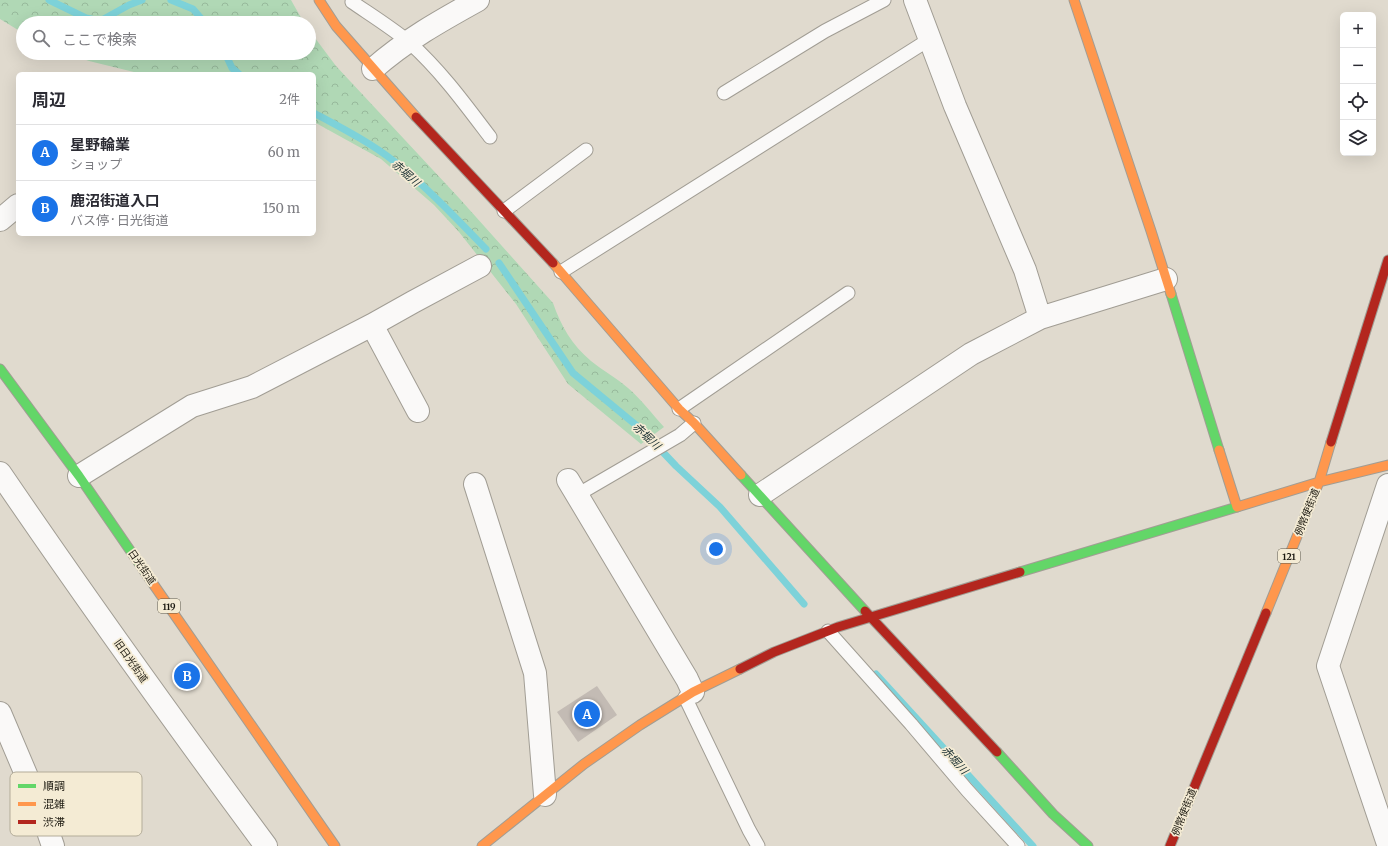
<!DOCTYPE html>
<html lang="ja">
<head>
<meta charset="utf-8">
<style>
  body { margin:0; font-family:Merriweather,"Noto Sans JP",serif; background:#f7f7f7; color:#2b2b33 }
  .controls { position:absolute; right:12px; top:12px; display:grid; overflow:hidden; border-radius:6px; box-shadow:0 4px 16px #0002 }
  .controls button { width:36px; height:36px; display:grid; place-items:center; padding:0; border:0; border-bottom:1px solid #e1e1e2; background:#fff; color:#2b2b33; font:20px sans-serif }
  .you { position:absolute; left:716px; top:549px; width:14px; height:14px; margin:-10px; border:3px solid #fff; border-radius:50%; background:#1a73e8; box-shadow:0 0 0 6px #1a73e833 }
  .badge { display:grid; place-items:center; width:26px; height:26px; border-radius:50%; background:#1a73e8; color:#fff; font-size:13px; font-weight:700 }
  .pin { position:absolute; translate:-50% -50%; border:2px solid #fff; box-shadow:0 1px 4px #0006 }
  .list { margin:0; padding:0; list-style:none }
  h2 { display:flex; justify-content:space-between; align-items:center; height:52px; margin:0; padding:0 16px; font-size:17px }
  h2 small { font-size:13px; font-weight:400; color:#7c7c81 }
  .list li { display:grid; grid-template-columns:26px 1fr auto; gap:12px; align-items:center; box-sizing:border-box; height:56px; padding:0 16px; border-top:1px solid #e1e1e2 }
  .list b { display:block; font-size:15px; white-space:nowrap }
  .list p { margin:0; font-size:13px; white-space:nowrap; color:#7c7c81 }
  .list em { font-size:13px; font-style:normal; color:#7c7c81 }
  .icon { flex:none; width:22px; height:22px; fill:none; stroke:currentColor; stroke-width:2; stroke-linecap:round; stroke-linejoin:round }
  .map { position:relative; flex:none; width:1388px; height:846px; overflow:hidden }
  .search { position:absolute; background:#fff; box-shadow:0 4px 16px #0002; left:16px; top:16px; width:300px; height:44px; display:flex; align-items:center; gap:10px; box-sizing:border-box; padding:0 14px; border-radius:22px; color:#7c7c81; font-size:15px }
  .panel { position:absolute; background:#fff; box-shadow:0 4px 16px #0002; left:16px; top:72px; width:300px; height:164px; border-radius:6px }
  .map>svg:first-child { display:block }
</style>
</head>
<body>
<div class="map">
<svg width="1388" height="846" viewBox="0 0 1388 846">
  <defs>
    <pattern id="forest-crowns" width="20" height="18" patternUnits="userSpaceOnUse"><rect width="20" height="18" fill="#b0d8b5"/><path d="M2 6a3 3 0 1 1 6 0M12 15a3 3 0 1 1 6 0" fill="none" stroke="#97b99b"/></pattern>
  </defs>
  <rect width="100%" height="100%" fill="#e0dace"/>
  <path fill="url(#forest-crowns)" d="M0,0H291L304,23H23V33L0,19Z
    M309,30L336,66L459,198L553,303C561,326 572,345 591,361C603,371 617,378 628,388C641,399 652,414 664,427L641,444L568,384L516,304L459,232L434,205L381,159L314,122V74H142L89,61L67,53H309Z"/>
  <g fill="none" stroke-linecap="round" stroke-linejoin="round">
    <path stroke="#7dd2d9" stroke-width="7" d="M49,0L86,18L100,21L129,5L142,0
      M171,0L193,9L205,23
      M225,53L232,68L239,74
      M314,113C342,128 371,143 395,162C428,188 457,219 486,249
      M499,263L573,373L642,430L676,466L720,507L804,604
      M876,674L1033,846"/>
  </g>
  <path fill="#c3bbb4" d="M597,686L617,715L578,742L557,712Z"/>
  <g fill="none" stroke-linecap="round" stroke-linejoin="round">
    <g stroke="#a19d94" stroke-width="15">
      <path id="lane" d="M352,2C371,15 392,28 410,43C441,71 465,104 490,137
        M724,93L825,31L884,0
        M504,211L586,150
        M561,272L930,39
        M679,409L848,293
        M577,495L680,435L694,423
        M828,631L911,724L967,790L1018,846
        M685,697L749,830L758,846"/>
    </g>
    <g stroke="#a19d94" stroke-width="24">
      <path id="street" d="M915,0L955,106L1025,270L1040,318
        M373,69C406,40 440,21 478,0
        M0,220L18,205
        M372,325L418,411
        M0,473C86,599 175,723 266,846
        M79,476L192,406L252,387L372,325L413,302L480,266
        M568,480L687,679L693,692
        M475,484L535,673L545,795
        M1388,485L1328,666L1388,844
        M760,495L971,354L1040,318L1166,279
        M0,713L39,805L53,846"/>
    </g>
    <g stroke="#a19d94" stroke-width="11">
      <path id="fast" d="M1171,294L1219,450
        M0,369L79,476L147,575
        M741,475L865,611
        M1020,572L1237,507
        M997,752L1053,814L1088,846"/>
    </g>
    <g stroke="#a19d94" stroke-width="11">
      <path id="slow" d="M319,0L336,26L416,117
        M1074,0L1151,231L1171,294
        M553,263L679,409L694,423L741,475
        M1219,450L1237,507L1319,482L1388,465
        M147,575L335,846
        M1266,613L1319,482L1331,442
        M482,846L584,764L640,725L693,692L740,669"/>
    </g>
    <g stroke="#a19d94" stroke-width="11">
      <path id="jam" d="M416,117L553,263
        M1331,442L1388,260
        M865,611L997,752
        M740,669L774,652L838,627L1020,572
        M1170,846L1266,613"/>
    </g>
    <use href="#lane" stroke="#faf9f8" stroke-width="13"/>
    <use href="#street" stroke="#faf9f8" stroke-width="22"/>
    <use href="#fast" stroke="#63d668" stroke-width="9"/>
    <use href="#slow" stroke="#ff974d" stroke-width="9"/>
    <use href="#jam" stroke="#b3261e" stroke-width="9"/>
  </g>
  <g text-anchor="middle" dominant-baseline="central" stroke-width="3.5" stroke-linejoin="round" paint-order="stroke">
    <g fill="#f4ebd4" stroke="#5d584b" stroke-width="1">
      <rect x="1278" y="549" width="22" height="14" rx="3"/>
      <rect x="158" y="599" width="22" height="14" rx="3"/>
    </g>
    <g font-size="9" font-weight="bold" fill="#1c1910">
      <text x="1289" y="556">121</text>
      <text x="169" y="606">119</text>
    </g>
    <g font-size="10" fill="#1c1910" stroke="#f4ebd4">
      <text transform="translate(1307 512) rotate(-68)">例幣使街道</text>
      <text transform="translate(142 567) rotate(55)">日光街道</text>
      <text transform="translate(131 661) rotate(55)">旧日光街道</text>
      <text transform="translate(1184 812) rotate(-68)">例幣使街道</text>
    </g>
    <g font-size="11" font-style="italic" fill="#182e31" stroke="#f4ebd4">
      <text transform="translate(406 173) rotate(41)">赤堀川</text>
      <text transform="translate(647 436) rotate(43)">赤堀川</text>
      <text transform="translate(955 760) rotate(48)">赤堀川</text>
    </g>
  </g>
  <rect x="10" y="772" width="132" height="64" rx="6" fill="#f4ebd4" stroke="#b3ac99" stroke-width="1"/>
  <rect x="18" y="784" width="18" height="4" fill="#63d668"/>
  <rect x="18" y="802" width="18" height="4" fill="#ff974d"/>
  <rect x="18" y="820" width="18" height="4" fill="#b3261e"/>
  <g font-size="11" fill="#1c1910">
    <text x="43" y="790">順調</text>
    <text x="43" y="808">混雑</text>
    <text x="43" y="826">渋滞</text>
  </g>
</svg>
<div class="controls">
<button>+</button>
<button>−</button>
<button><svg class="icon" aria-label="locate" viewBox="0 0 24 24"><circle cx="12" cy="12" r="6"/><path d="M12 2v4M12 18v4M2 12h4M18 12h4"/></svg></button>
<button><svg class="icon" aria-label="layers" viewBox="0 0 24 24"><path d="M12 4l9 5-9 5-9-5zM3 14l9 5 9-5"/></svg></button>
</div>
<div class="you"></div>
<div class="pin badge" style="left:587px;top:714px">A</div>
<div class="pin badge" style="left:187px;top:676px">B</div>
<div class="search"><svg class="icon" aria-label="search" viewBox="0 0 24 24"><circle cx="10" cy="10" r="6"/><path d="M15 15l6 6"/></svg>ここで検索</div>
<section class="panel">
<h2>周辺<small>2件</small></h2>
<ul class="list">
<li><span class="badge">A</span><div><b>星野輪業</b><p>ショップ</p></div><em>60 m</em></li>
<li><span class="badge">B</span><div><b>鹿沼街道入口</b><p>バス停 · 日光街道</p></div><em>150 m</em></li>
</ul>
</section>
</div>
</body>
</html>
